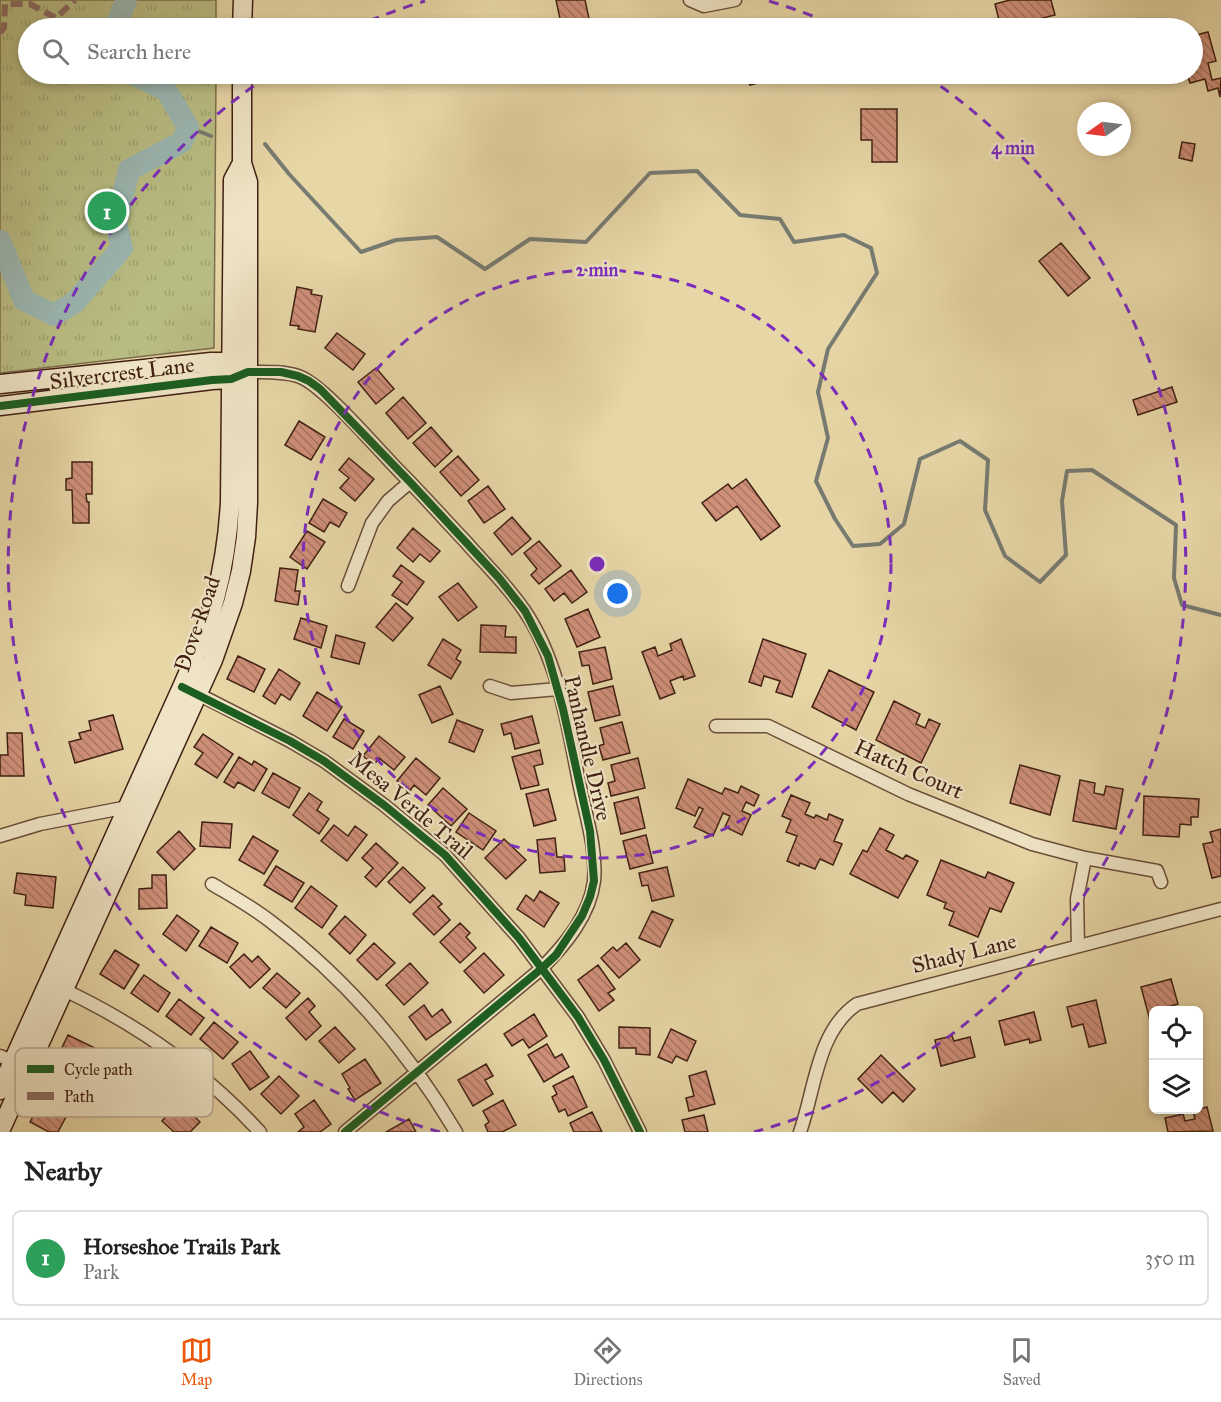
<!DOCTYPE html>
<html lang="en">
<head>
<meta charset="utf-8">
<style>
  body { margin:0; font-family:"IM FELL Great Primer",serif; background:#f2f2f2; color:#222 }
  .controls { position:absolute; right:18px; bottom:18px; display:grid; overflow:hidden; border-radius:9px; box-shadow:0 3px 9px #0003 }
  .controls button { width:54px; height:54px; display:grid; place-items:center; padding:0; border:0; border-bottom:2px solid #e0e0e0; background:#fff; color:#222; font:30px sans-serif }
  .compass { position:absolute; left:1077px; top:102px; width:54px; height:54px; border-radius:50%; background:#fff; box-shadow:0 3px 9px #0003; rotate:256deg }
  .you { position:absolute; left:618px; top:594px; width:21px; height:21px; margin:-15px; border:4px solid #fff; border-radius:50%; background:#1a73e8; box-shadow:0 0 0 9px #1a73e833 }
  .badge { display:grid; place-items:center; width:39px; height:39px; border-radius:50%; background:#ea580c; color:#fff; font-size:20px; font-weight:700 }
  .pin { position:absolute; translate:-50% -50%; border:3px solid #fff; box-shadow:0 2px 6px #0006 }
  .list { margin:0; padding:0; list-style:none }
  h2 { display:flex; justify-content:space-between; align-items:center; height:78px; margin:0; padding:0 24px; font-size:26px }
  h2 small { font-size:20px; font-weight:400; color:#767676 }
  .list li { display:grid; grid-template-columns:39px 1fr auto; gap:18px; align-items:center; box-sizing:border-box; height:96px; margin:0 12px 12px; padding:0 12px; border:2px solid #e0e0e0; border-radius:9px }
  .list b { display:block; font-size:22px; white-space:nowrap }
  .list p { margin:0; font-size:20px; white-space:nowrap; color:#767676 }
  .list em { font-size:20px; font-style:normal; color:#767676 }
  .icon { flex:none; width:33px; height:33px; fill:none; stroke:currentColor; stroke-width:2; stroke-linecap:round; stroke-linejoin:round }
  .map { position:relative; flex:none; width:1221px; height:1132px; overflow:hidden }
  .search { position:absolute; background:#fff; box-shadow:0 3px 9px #0003; left:18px; right:18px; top:18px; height:66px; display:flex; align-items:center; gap:15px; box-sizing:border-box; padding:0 21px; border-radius:33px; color:#767676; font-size:22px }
  .sheet { height:186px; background:#fff }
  nav { display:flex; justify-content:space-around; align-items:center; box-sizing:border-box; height:84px; border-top:2px solid #e0e0e0; background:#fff; font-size:16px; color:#767676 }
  nav a { display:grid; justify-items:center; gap:3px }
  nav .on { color:#ea580c }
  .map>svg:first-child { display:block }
</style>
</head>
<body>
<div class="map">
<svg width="1221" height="1132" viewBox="0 0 1221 1132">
  <defs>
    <pattern id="park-tufts" width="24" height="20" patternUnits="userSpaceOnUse" patternTransform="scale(1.5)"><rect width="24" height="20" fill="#b9bd84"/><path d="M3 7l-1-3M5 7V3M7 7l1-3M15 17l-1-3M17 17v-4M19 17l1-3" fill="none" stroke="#a0a271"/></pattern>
    <pattern id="building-back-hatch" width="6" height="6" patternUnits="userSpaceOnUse" patternTransform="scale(1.5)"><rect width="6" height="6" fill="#cf9079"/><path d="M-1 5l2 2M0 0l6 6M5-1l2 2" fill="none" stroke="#aa7562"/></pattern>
  </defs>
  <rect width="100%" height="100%" fill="#e7d6a6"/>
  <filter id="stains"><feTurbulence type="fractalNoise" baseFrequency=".00333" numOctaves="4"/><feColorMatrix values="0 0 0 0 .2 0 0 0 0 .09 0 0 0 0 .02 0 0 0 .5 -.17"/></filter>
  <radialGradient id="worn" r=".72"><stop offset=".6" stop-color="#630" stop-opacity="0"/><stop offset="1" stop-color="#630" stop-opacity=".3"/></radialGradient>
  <path fill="url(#park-tufts)" stroke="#7d6e4c" stroke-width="1.5" d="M0,0H216V28H28V74H216L214,348L0,373Z"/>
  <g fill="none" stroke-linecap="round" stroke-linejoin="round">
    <path stroke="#777b72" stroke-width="4" d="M188,127L211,136
      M265,144L289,174L361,252L396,240L437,237L485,269L530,239L586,242L650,173L697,171L740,215L780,219L794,242L844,235L871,248L877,273L828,349L818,392L828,438L816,481L835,519L853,546L880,544L904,524L920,459L960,441L988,460L985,510L1005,556L1040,582L1066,555L1062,501L1067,471L1092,470L1176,525L1174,578L1182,605L1221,615"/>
    <path stroke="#9bb7b2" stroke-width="22" d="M115,28L126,0
      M0,241L24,300L54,315L74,303L122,248L116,223L129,170L182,142L188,127L166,90L133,74"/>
  </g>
  <path fill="url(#building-back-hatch)" stroke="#412013" stroke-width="1.5" d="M556,0H585L591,28H562Z
    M1010,0H1051L1055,15L1015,25L1016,28H1001L995,4Z
    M1208,32L1216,61L1208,63L1212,80L1221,78L1220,97L1218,88L1208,91L1205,79L1190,83L1187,74H1192V36Z
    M747,74H792L750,85Z
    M861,109H897V162H872V140H861Z
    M1182,142L1195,144L1192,161L1179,158Z
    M1061,243L1090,278L1068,296L1039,261Z
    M297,287L312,290L311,294L322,296L315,332L298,329L299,326L290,325Z
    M337,333L365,354L353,370L325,348Z
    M376,368L394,389L376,404L358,382Z
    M1172,387L1177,402L1138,415L1133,400Z
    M403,397L426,423L408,439L386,413Z
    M299,421L325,437L311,460L285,445Z
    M431,427L452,451L435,467L413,443Z
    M458,456L479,480L461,496L440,472Z
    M349,458L374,479L355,501L340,488L349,478L339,470Z
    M72,462H92V494H86L87,502H89V523H73L72,490H66V479L72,478Z
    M746,479L780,526L761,540L737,506L716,521L702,503L728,484L732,489Z
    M488,486L505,509L484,523L468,501Z
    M323,499L347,513L339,527L330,522L324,532L309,523Z
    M512,517L531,539L512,555L494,533Z
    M413,528L440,551L430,562L420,554L413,562L397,548Z
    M307,531L325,542L307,569L290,557Z
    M539,541L561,566L539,584L531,575L537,569L524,553Z
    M401,565L424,582L407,605L392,595L402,582L393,576Z
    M280,568L298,570L295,591H300L298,605L275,601Z
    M571,570L587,592L572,603L564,593L554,601L545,589Z
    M458,583L477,607L458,621L439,597Z
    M396,603L413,618L393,641L376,627Z
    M588,609L600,637L577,647L565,619Z
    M301,618L327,626L321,648L294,639Z
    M481,625L506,626L505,637H516V653L480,652Z
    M336,635L365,643L359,664L331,657Z
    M443,639L461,650L456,659L461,662L451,679L428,665Z
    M681,639L695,676L684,680L683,676L670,681L675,693L660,699L642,652L655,647L658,656L672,650L670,644Z
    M763,639L806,654L792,697L776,692L780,681L764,676L761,686L749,682Z
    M605,647L612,679L593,684L589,665L582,666L579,652Z
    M238,656L265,669L254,692L227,679Z
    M279,669L300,683L290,700L281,694L275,704L263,696Z
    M829,670L874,692L856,730L812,707Z
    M440,686L453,714L432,723L419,695Z
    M613,686L620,715L595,721L588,692Z
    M317,692L342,707L327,731L303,716Z
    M894,701L920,714L916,724L925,728L929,719L940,724L921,763L876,740Z
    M113,715L123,749L75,763L69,742L81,739L79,733L91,730L89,721Z
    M532,716L539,743L515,749L511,733L504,735L501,724Z
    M344,719L364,731L353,749L333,737Z
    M457,720L483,730L474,752L449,742Z
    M622,722L630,753L603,760L599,746L604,744L600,728Z
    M7,733H22L24,776H0V755H8Z
    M203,734L233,754L217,778L195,764L203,753L194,747Z
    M379,736L405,757L394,770L379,758L374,765L363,756Z
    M540,750L543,764L534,766L539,785L521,789L512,757Z
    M239,757L252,765L254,761L267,769L254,791L238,782L234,788L224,782Z
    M416,758L440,778L426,795L414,785L409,792L397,781Z
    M638,758L645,788L611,796L608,783L615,781L611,765Z
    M1020,765L1060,776L1050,815L1010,803Z
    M273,773L300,788L289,808L262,793Z
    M688,779L722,794L725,788L738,793L741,786L759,795L754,806L746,802L742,811L751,815L742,835L725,827L730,816L723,813L713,836L694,827L703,809L699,807L695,816L676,808Z
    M1080,780L1095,783L1094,793L1104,795L1106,786L1123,789L1116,829L1073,821Z
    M443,788L467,809L451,826L428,805Z
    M548,789L556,820L534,826L526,794Z
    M309,793L322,802L317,810L329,819L319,834L293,815Z
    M791,795L810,803L805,814L814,818L816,815L827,820L829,814L843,820L834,841L842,844L833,865L820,859L815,869L800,863L799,866L787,861L797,836L786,832L791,820L782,816Z
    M1144,796L1199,799L1198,817H1191V825L1180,824L1179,837L1143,835Z
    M638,797L645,828L621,834L614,803Z
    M469,813L496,831L483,850L456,832Z
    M202,822L232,824L230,848L200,846Z
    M334,825L348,836L355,826L367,835L347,861L321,841Z
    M880,828L894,835L886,850L903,859L906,855L918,861L898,898L850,874L863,850L867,852Z
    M1221,829V876L1212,878L1203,844L1213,842L1210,832Z
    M179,831L195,849L174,870L157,852Z
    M646,835L653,863L630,869L623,841Z
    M253,836L278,851L264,874L239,860Z
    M555,838L557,857H564L565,871L540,873L537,840Z
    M504,839L526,860L506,879L485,858Z
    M376,843L398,863L376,887L365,877L373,868L362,858Z
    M941,860L985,878L988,872L1014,883L1001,912L990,908L978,937L949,925L954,912L944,908L946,903L927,895Z
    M276,866L304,883L292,902L264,885Z
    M403,867L425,888L410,903L388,882Z
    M667,867L674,896L652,901L648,885L642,886L639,873Z
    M17,873L56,877L53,908L25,905L26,895L14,893Z
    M152,875H166L167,908L139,909V889L152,888Z
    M311,886L337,906L322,928L295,908Z
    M540,891L559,903L544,927L517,909L526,895L534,901Z
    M433,895L442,904L438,907L450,920L434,935L413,914Z
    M652,911L673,920L660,947L639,938Z
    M177,915L199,931L186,951L163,934Z
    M345,916L366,935L350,954L329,934Z
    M460,923L470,933L466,937L476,948L460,963L440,942Z
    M211,927L238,943L227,963L199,946Z
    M374,943L395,963L377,980L357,960Z
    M626,943L640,960L619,978L601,958L613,947L617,951Z
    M115,950L139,965L124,989L100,974Z
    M484,953L504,975L484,993L464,971Z
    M244,954L252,962L258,956L270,969L250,988L230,967Z
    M410,963L428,983L404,1005L386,985Z
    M598,965L615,989L608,993L614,1000L599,1011L578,980Z
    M277,973L300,993L286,1008L263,988Z
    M144,975L170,993L158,1012L131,993Z
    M1171,979L1178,1004L1163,1008V1010H1154V1035L1141,987Z
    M308,998L315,1006L309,1012L321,1026L306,1040L286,1018Z
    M179,999L204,1018L191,1035L166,1016Z
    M1096,1000L1106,1043L1089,1047L1083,1024L1072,1027L1067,1007Z
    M424,1005L432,1017L442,1009L451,1022L426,1040L409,1017Z
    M1034,1012L1041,1040L1030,1043L1029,1039L1005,1045L999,1021Z
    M534,1014L547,1036L529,1048L523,1039L512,1046L504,1034Z
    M214,1022L238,1042L223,1059L200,1039Z
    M335,1027L355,1049L339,1063L319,1041Z
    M619,1027L650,1028V1055L636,1054V1048H619Z
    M671,1029L696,1041L687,1061L676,1056L672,1063L658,1057Z
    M68,1035L95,1048L84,1071L57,1058Z
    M952,1036L954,1041L970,1037L975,1057L941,1066L935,1040Z
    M547,1044L555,1058L562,1054L569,1067L544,1082L528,1055Z
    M250,1051L269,1077L250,1090L232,1064Z
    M881,1055L915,1089L903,1102L893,1092L882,1103L858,1079Z
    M365,1059L381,1083L355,1100L348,1089L350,1088L342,1074Z
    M486,1064L493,1076L485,1080L493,1094L473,1106L458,1080Z
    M706,1071L715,1104L689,1111L686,1098L694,1096L689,1076Z
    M279,1076L299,1096L281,1114L261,1094Z
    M573,1076L587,1107L568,1116L565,1109L559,1112L552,1097L557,1094L553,1086Z
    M44,1096L53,1101L52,1104L68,1113L58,1132H49L30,1122Z
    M314,1100L331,1124L320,1132H298L304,1127L295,1114Z
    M503,1100L516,1125L502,1132H488L485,1125L489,1122L483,1111Z
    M179,1102L200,1122L190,1132H174L162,1121Z
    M1207,1107L1213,1131L1168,1132L1165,1118L1183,1114L1185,1121L1195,1119L1193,1111Z
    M592,1112L602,1132H574L570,1123Z
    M704,1115L708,1132H685L682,1120Z
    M409,1119L416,1132H386Z"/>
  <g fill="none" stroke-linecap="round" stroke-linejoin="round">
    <g stroke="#6a4e38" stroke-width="15">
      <path id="street" d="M690,0L704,6L735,0
        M248,372C264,372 282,371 298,376C323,384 378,450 400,472C422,494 443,518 465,541C485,564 507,585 524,610C559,661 568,728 580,787C586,816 597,850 594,881C590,915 565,945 541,969L345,1132
        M348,586L372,523L388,501L410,482
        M490,686L511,693L558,689
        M192,691L290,741L324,761L384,805L445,855L519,938L578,1017L604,1060L640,1132
        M716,726H768L908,794L1032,844L1085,858L1077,899L1078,946
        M0,836L40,824L133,806
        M1085,858L1157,871L1161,882
        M212,884C232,896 252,907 270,921C345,978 408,1051 456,1132
        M58,987C134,1022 203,1070 260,1132
        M0,1056L20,1064
        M800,1132C815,1090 817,1031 857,1004L1221,909"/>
    </g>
    <g stroke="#412013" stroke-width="21">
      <path id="secondary" d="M242,28L243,0
        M0,384L211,362H231L241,368
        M0,406L212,380L231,379L242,375
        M0,1090L182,687C211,622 226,573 230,502L233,180L242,163
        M0,1131L213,660L233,603L241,571L246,537L248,503V182L242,163V74"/>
    </g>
    <use href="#street" stroke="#efe4c5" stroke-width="12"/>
    <use href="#secondary" stroke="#efe4c5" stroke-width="18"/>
    <path stroke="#8d6e63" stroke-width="6" stroke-dasharray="12 6" stroke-linecap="butt" d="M0,33L4,28L5,4H30L56,18L75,0"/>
    <g stroke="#efe4c5" stroke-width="11">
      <path id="cycleway" d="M0,406L212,380L231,379L248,372H281L298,376L309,381L320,389L410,482L499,578L525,611L548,656L563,709L590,831L594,881L590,897L582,916L556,955L541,969L345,1132
        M182,687L290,741L324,761L384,805L445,855L519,938L578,1017L604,1060L640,1132"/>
    </g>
    <use href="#cycleway" stroke="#1b5e20" stroke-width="8"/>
  </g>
  <g fill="none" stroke="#7b2cbf" stroke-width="3" stroke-dasharray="10 8">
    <circle cx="597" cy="564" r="294"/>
    <path d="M440 1132A589 589 0 0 1 268 76M353 28A589 589 0 0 1 425 1M769 1A589 589 0 0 1 841 28M926 76A589 589 0 0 1 754 1132"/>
  </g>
  <g text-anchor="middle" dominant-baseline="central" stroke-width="4.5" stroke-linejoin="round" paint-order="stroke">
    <g font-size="22" fill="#412013" stroke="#efe4c5">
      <text transform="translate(122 373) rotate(-7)">Silvercrest Lane</text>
      <text transform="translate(197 624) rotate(-71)">Dove Road</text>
      <text transform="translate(588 748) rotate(77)">Panhandle Drive</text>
      <text transform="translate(909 769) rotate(24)">Hatch Court</text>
      <text transform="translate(411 805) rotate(40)">Mesa Verde Trail</text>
      <text transform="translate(964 953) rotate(-14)">Shady Lane</text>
    </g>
  </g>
  <rect x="15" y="1048" width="198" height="69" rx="9" fill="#efe4c5" stroke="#bba990" stroke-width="1.5"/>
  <rect x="27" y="1065" width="27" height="8" fill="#1b5e20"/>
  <rect x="27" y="1092" width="27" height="8" fill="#8d6e63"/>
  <g font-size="16" fill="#412013">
    <text x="64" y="1075">Cycle path</text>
    <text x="64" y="1102">Path</text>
  </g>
  <circle cx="597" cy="564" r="9" fill="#7b2cbf" stroke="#efe4c5" stroke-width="3"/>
  <g font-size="18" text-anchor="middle" font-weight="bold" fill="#7b2cbf" stroke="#efe4c5" stroke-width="4.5" stroke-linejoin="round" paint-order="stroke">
    <text x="1013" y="154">4 min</text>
    <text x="597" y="276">2 min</text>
  </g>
  <rect width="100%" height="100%" filter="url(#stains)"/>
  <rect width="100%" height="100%" fill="url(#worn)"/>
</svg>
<div class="controls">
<button><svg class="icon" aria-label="locate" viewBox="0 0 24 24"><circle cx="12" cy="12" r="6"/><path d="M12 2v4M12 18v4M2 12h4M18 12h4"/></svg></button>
<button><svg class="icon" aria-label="layers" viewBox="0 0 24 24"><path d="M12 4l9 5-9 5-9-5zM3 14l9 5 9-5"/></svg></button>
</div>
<svg class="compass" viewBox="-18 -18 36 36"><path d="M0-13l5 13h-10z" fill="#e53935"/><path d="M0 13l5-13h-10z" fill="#767676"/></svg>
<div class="you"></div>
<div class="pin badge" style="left:107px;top:211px;background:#2e9e5b">1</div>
<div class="search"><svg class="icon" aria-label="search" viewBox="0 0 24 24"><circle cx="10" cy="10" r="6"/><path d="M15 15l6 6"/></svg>Search here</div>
</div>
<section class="sheet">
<h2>Nearby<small></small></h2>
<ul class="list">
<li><span class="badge" style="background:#2e9e5b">1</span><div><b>Horseshoe Trails Park</b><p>Park</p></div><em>350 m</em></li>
</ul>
</section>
<nav>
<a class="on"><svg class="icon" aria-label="map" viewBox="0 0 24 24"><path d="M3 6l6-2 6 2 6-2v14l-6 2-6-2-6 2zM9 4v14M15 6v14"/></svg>Map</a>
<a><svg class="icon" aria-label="directions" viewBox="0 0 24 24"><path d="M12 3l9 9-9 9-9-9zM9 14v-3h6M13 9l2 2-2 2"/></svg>Directions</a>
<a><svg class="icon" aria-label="saved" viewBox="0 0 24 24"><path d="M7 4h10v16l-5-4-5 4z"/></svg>Saved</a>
</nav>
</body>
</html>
